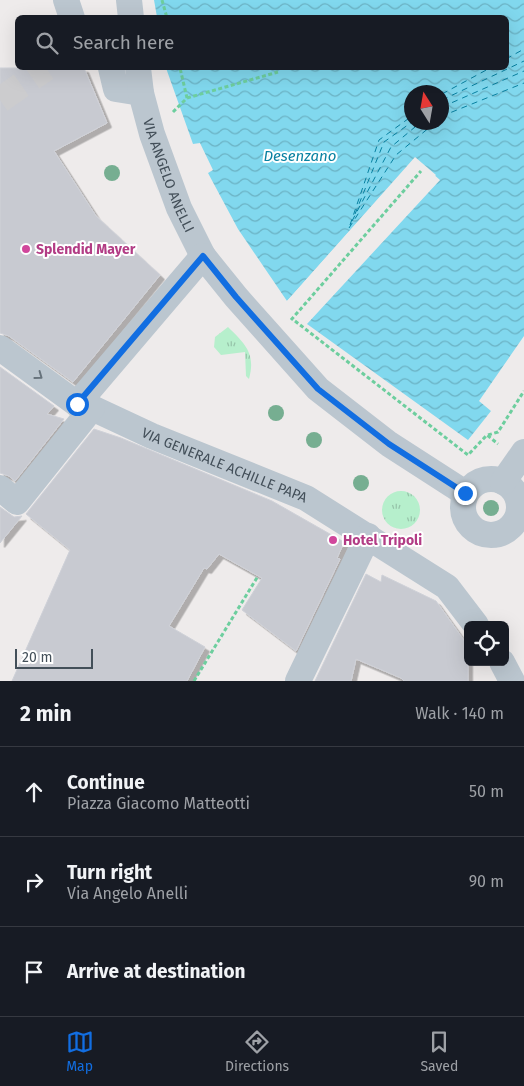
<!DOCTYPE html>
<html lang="en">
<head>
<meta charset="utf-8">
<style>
  body { margin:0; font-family:"Fira Sans",sans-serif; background:#20242c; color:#f1f3f6 }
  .controls { position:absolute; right:15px; bottom:15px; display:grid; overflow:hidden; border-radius:8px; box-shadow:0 5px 20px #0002 }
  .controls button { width:45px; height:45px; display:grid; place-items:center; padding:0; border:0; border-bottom:1px solid #363941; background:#171b24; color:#f1f3f6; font:25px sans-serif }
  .compass { position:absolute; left:404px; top:85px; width:45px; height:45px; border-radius:50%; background:#171b24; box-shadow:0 5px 20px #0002; rotate:349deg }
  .scale { position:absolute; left:15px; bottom:12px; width:78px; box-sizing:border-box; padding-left:5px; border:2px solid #434f59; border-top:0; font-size:14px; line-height:18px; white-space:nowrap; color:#434f59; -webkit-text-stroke:4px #fff; paint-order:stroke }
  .stop { position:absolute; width:15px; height:15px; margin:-11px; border:4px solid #126ee1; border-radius:50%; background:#fff }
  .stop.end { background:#126ee1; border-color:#fff; box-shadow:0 1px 5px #0008 }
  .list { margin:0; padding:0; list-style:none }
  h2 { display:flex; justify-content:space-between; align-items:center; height:65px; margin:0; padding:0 20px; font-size:21px }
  h2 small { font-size:16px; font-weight:400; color:#9ea1a6 }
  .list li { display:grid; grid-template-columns:32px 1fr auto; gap:15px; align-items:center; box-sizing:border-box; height:90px; padding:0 20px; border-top:1px solid #363941 }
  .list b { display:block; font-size:19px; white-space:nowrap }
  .list p { margin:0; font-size:16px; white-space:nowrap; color:#9ea1a6 }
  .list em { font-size:16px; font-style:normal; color:#9ea1a6 }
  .icon { flex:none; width:28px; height:28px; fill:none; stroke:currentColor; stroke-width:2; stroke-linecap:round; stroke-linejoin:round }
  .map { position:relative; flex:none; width:524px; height:681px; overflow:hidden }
  .search { position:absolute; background:#171b24; box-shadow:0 5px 20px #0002; left:15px; right:15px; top:15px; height:55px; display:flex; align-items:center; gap:12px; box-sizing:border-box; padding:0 18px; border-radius:8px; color:#9ea1a6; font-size:19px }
  .sheet { height:335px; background:#171b24 }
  nav { display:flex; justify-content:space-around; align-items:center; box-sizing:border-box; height:70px; border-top:1px solid #363941; background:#171b24; font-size:14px; color:#9ea1a6 }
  nav a { display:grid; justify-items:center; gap:2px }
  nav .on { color:#126ee1 }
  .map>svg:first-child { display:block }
</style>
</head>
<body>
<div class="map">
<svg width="524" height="681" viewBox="0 0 524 681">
  <defs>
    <pattern id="grass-tufts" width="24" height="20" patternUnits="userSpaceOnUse" patternTransform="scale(1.25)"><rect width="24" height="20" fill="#b6efcc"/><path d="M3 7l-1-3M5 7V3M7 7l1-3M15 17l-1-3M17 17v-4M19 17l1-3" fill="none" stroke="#96c4a9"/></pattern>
    <pattern id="water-waves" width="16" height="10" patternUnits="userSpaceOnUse" patternTransform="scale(1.25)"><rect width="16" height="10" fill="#81d8ee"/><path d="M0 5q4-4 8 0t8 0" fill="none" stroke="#6bb2c4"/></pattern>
    <filter id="shadow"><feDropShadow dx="4.5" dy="4.5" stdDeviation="0" flood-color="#0004"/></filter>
  </defs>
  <rect width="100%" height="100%" fill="#eeebeb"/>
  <path fill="url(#grass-tufts)" d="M228,327C245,344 256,353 249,379L246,376L245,352L221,355L214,347L215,337Z
    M382 510a19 19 0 1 1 38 0a19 19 0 1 1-38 0Z"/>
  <path fill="url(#water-waves)" fill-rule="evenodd" d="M154,0H524V336L479,401L491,411L468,440L307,324L440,180L415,158L287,301L238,229L208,173L213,170L200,143L193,144L166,68H506V18L157,17ZM412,92H442V122H412Z"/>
  <path fill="#eeebeb" d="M415,157L436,175L434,177L415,161L288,303L287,301Z"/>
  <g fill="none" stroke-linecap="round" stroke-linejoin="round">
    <path stroke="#0881a1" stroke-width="1" stroke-dasharray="6 5" stroke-linecap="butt" d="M506,59L524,49
      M442,94L490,68
      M442,100L524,61
      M442,107L524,71
      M442,118L447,114L524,83
      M355,214L384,142L412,122
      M352,221L391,147L421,122
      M350,225L379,140L412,116
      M349,228L396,155L436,122"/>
  </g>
  <path fill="#c8cad1" stroke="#cfd1d8" filter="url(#shadow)" d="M0,68H84L107,123L54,151L96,216L160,275L73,382L9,336L0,333Z
    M0,367L54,406L47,414L64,419L15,481L9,476L0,473Z
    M94,429L121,438L272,501L344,542L337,558L340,559L296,651L242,610L262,578L219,554L207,569L204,568L169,626L205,647L187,681H12L70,550L26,514Z
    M0,507L14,517L22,516L0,543Z
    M366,574L381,582L382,575L436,601L468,646V681H404L401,678L356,659L351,681H315Z"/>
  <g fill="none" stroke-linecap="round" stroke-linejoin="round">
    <path stroke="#ccccce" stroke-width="26" stroke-dasharray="26 13" stroke-linecap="butt" d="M0,100L46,68"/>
    <path stroke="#6dce9e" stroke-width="3" stroke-dasharray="4 2.5" stroke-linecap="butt" d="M162,0L167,18
      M187,98L278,72
      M173,112L187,98L180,68
      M291,320L421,171
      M295,321L468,455L487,435L498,444
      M488,435L498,432L524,391
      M194,681L258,576"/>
    <g stroke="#bbc6cf" stroke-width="26">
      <path d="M66,0L72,18"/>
      <path d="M129,0L131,18"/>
      <path d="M111,68L116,89L141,93"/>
      <path id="s1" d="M138,68L141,93L152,134L179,208L203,256L236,297L318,389L389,444L465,493"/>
      <path id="s2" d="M0,348L77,404L92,408L152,436L306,498L447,587L476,625"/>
      <path d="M77,404L203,256"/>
      <circle cx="491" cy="507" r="28"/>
      <path d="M503,482L524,452"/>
      <path d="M0,488L17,502L92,408"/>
      <path d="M502,662L512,681"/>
      <path d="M298,681L368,536"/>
    </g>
  </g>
  <g fill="#76ae91">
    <circle cx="112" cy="173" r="8"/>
    <circle cx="276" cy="413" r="8"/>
    <circle cx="314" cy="440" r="8"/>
    <circle cx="361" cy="483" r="8"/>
    <circle cx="491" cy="508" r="8"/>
  </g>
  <defs><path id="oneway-chevron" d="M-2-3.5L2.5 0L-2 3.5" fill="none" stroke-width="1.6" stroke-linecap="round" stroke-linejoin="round" transform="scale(1.25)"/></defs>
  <use stroke="#67737c" href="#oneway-chevron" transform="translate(39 376) rotate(36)"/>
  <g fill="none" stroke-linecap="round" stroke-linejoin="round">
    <path stroke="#126ee1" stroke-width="6" d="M77,404L203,256L236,297L318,389L389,444L465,493"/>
  </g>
  <g fill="#d1479c" stroke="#fff" stroke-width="2">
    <circle cx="26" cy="249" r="5"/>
    <circle cx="333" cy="540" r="5"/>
  </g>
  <g text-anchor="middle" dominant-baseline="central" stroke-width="4" stroke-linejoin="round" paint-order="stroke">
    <g font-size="14" fill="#434f59" stroke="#fff">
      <text stroke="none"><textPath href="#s1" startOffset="112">VIA ANGELO ANELLI</textPath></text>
      <text stroke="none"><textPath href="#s2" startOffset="255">VIA GENERALE ACHILLE PAPA</textPath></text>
    </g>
    <g font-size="14" font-weight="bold" fill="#b23c85" stroke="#fff" text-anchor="start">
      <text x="36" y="249">Splendid Mayer</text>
      <text x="343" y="540">Hotel Tripoli</text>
    </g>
    <g font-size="15" font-style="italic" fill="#0881a1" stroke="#fff">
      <text x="300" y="156">Desenzano</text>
    </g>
  </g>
</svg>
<div class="controls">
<button><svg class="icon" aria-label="locate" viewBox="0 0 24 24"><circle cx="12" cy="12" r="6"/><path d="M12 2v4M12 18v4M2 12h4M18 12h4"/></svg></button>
</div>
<svg class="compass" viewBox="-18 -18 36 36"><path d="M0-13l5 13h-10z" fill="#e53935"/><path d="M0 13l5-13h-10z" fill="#9ea1a6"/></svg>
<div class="scale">20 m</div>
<div class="stop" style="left:77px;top:404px"></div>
<div class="stop end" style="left:465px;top:493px"></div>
<div class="search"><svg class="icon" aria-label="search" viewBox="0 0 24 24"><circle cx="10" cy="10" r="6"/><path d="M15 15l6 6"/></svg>Search here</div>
</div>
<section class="sheet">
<h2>2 min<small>Walk · 140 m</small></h2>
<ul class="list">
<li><svg class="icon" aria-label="ahead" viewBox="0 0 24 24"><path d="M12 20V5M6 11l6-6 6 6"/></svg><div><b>Continue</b><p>Piazza Giacomo Matteotti</p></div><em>50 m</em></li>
<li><svg class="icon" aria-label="right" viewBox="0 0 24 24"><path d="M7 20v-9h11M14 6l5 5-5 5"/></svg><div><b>Turn right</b><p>Via Angelo Anelli</p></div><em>90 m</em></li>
<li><svg class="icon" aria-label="arrive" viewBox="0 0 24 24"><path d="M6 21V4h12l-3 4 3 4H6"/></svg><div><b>Arrive at destination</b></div></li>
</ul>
</section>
<nav>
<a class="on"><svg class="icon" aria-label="map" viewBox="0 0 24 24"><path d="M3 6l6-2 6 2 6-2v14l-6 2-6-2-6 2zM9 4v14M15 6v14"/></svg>Map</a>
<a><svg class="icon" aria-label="directions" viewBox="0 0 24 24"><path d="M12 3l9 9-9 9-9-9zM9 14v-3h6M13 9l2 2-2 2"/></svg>Directions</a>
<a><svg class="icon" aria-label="saved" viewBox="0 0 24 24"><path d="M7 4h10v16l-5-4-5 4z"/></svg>Saved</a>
</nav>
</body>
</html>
